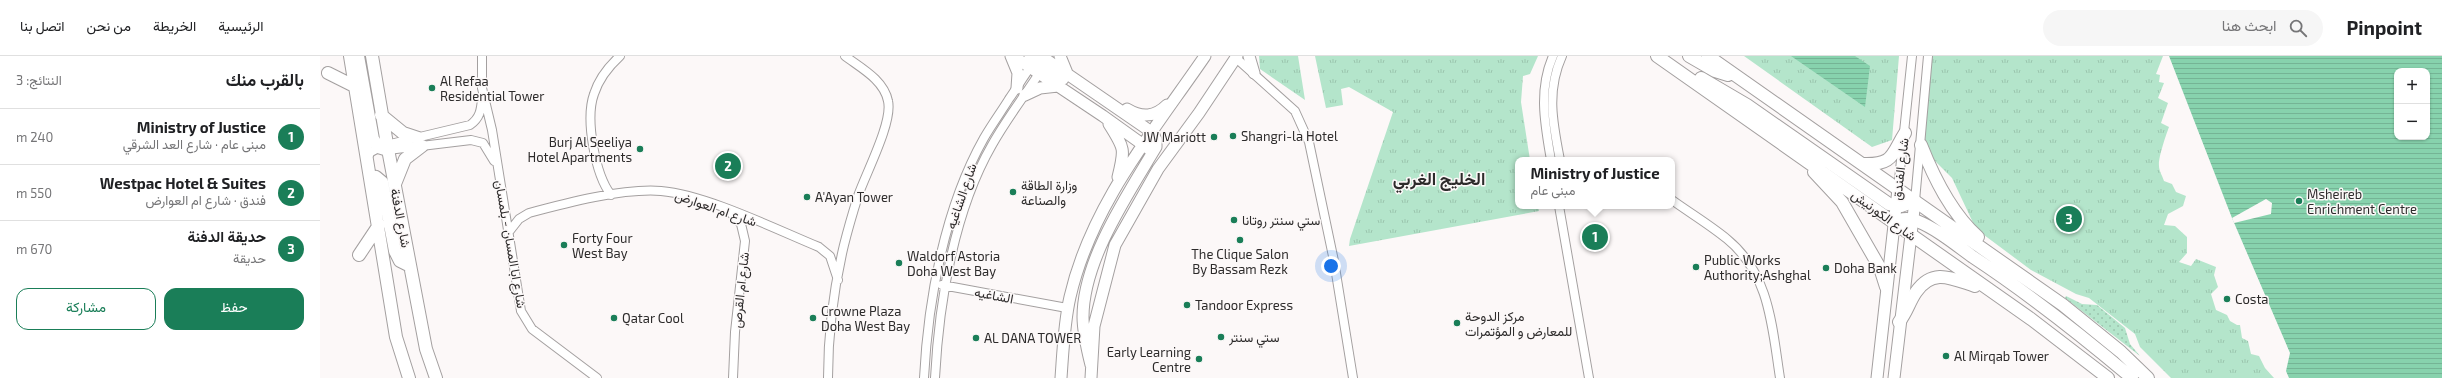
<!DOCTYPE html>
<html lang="ar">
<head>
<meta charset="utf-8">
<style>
  body { margin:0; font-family:"Exo 2",Vazirmatn,sans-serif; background:#f6f6f6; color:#202124; direction:rtl }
  .controls { position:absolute; right:12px; top:12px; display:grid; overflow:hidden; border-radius:8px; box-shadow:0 1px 3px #0004 }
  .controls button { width:36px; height:36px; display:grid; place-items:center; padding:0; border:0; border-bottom:1px solid #e0e0e0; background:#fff; color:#202124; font:20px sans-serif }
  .you { position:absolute; left:1011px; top:210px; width:14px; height:14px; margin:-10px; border:3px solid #fff; border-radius:50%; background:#1a73e8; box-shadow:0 0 0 6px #1a73e833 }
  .badge { display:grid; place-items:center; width:26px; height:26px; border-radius:50%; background:#1a7e58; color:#fff; font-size:13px; font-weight:700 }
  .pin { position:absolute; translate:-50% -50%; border:2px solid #fff; box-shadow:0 1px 4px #0006 }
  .popup { position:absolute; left:1195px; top:101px; width:160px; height:52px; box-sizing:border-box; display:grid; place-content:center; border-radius:8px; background:#fff; filter:drop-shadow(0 1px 3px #0005); font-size:13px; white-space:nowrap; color:#757577 }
  .popup b { font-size:15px; color:#202124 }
  .popup::after { content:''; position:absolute; left:50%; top:100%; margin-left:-8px; border:8px solid transparent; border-top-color:#fff }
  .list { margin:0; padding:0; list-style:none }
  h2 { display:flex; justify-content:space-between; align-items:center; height:52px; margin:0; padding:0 16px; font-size:17px }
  h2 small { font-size:13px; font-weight:400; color:#757577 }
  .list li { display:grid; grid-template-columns:26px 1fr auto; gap:12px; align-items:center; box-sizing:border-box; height:56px; padding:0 16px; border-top:1px solid #e0e0e0 }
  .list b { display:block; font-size:15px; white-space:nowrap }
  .list p { margin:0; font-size:13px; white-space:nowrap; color:#757577 }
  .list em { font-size:13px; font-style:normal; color:#757577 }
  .actions { display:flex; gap:8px; padding:12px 16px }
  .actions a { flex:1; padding:9px 0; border:1px solid #1a7e58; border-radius:12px; text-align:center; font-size:14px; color:#1a7e58 }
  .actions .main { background:#1a7e58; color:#fff }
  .icon { flex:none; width:22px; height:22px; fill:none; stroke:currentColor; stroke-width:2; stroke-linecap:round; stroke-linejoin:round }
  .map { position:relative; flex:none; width:2122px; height:322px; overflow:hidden; direction:ltr }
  header { display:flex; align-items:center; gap:24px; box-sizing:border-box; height:56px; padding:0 20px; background:#fff; border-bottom:1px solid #e0e0e0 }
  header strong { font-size:19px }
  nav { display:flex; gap:22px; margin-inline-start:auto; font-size:14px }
  .search { width:280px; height:36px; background:#f6f6f6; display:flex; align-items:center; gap:10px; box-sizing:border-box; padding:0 14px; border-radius:22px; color:#757577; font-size:15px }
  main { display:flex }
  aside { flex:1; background:#fff }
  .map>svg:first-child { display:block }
</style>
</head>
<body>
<header>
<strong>Pinpoint</strong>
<div class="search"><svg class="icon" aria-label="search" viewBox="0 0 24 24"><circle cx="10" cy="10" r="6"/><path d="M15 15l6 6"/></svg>ابحث هنا</div>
<nav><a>الرئيسية</a><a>الخريطة</a><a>من نحن</a><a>اتصل بنا</a></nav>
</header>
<main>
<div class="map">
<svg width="2122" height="322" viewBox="0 0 2122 322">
  <defs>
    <pattern id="grass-dots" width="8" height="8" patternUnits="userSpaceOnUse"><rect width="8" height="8" fill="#b4e5cb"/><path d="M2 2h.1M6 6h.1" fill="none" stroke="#9bc5ae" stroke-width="1.8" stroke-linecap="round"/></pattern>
    <pattern id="park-tufts" width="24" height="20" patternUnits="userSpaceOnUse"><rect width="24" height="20" fill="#b4e5cb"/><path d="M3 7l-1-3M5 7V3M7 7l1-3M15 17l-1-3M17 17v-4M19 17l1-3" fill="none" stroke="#9bc5ae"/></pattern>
    <pattern id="water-rules" width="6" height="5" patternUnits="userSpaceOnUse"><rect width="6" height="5" fill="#87d2ad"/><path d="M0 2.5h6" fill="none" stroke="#75b495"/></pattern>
  </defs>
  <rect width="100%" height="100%" fill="#fcf8f8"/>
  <path fill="url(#grass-dots)" d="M1746,240L1762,248L1777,249L1805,272L1810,288L1820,300L1745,242Z"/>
  <path fill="url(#park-tufts)" d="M939,0H978L985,44L940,13Z
    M995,0H1218L1210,18L1203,20L1201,46L1210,104H1198V150H1218L1219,155L1029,190L1030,183L1073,56L1029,31L1021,33L1023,49L1006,52Z
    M1424,0H1579L1572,84L1552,91Z
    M1611,0H1843L1836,18L1840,19L1839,26L1844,27L1838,42L1848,47L1841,67L1849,71C1846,79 1838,102 1839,110C1839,115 1843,121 1844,125L1852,128L1856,136L1866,140L1863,150L1848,158L1844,169L1855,170L1867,181V197L1859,206L1871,210L1876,203L1896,211L1894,219L1898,231L1891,238L1896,254L1907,259L1910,265L1917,269H1920L1922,282L1928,285L1931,298L1939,300L1945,312L1954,322H1851L1820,291L1815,278L1769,242L1756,238L1711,214L1656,173L1632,122L1611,101L1603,87Z"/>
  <path fill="url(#water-rules)" fill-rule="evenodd" d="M1471,0H1535L1550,10L1545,51Z
    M1849,0H2122V322H1969L1966,315L1970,297L1912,162ZM2077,15H2107V81H2077Z"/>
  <path fill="#fcf8f8" d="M1946,143L1952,147L1951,158L1914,167L1912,162Z"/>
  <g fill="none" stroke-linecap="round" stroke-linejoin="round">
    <g stroke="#a4a0a0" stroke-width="10">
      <path id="minor" d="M162,0V32L172,74L201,255L212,273L277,322
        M916,2L975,55L989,86L1014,205L1033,322
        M68,94L151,84L163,87L174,105
        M46,103L51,96L62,90L150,69C160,62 161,54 162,43
        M1231,104C1225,69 1218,34 1233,0
        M1240,104C1233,68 1226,35 1242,0
        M1578,133L1592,0
        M291,139C275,118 265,63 274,38C279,22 288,11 300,0
        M1352,144C1370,157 1390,169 1407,183C1450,218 1452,271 1460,322
        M1595,145L1608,0
        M1239,150L1269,322
        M410,156L421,168L425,185L415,276L413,322
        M188,177L199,163L209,157C246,147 303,132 341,135C387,139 455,173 499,191L510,200L518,224
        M622,229L747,252
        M508,322C508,279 514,231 524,189C528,173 533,156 538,140C546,117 573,66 568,45C564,24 541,12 525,0
        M604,322C608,243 625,151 664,82C672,68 681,56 689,43C697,32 704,19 713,8
        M615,322C619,246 634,155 672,89C687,62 706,38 722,13"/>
    </g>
    <g stroke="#a4a0a0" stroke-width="13">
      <path id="tertiary" d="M691,0L698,17L697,32
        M693,0L783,60L829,93
        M710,0L719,5L727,4
        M721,0L833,77L836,84V91C808,138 763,204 763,261C763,277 767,293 771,309
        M740,0L747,17
        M929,0L934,17
        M710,12L720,10L743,23
        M705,39L720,32L738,30
        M807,53C822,62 835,61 847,49
        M789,68C805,93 805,93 798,121
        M741,322C743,295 744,267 750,241C771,149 833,76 885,0
        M771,322L774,270L795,189L838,113L879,57L917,0
        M1557,322L1578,133
        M1574,322L1595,145"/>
    </g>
    <g stroke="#a4a0a0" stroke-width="14">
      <path id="secondary" d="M30,0L76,281L89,322
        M38,0L53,83L58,91L68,94
        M52,0L67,88L106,293L116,322
        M1337,0L1711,263L1788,322
        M1369,0L1395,15L1408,19
        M1388,0L1743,249L1801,296L1828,322
        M8,17L34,30
        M1381,22L1427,49L1569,148L1581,150L1595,145
        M61,59L83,77L98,82
        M1601,89C1614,122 1631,157 1658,181
        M1543,108C1574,109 1571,99 1585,77
        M1494,116L1522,146L1560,212L1566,231
        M51,125L56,121L62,126L75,195L80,205L90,210
        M75,128L85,103L102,90
        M1574,167C1581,162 1589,162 1597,165C1617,173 1635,188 1653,201C1709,238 1761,279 1812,322
        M39,199L59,169
        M1579,266C1587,256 1589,246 1596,236C1613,211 1633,223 1655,230"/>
    </g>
    <use href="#minor" stroke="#fff" stroke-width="8"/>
    <use href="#tertiary" stroke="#fff" stroke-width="11"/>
    <use href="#secondary" stroke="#fff" stroke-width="12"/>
  </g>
  <g fill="#1a7e58" stroke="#fcf8f8" stroke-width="1.5">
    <circle cx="112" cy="32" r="4"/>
    <circle cx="913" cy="80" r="4"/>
    <circle cx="894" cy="81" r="4"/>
    <circle cx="320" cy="93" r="4"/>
    <circle cx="693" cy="136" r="4"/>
    <circle cx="487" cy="141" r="4"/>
    <circle cx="1979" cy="145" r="4"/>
    <circle cx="914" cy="164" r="4"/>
    <circle cx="920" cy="184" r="4"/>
    <circle cx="244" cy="189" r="4"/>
    <circle cx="579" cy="207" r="4"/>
    <circle cx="1376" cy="211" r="4"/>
    <circle cx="1506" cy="212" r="4"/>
    <circle cx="1907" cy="243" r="4"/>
    <circle cx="867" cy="249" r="4"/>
    <circle cx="294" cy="262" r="4"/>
    <circle cx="493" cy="262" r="4"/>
    <circle cx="1137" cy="267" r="4"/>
    <circle cx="901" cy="281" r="4"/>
    <circle cx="656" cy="282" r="4"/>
    <circle cx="1626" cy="300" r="4"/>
    <circle cx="879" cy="303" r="4"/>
  </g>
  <g text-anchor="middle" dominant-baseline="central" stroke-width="3" stroke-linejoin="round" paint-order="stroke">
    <g font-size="13" fill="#2d2b2b" stroke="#fcf8f8" text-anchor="start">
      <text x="120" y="25">Al Refaa<tspan x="120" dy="15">Residential Tower</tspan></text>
      <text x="921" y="80">Shangri-la Hotel</text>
      <text x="886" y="81" text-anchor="end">JW Mariott</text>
      <text x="312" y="86" text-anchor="end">Burj Al Seeliya<tspan x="312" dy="15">Hotel Apartments</tspan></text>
      <text x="701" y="129">وزارة الطاقة<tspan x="701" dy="15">والصناعة</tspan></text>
      <text x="1987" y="138">Msheireb<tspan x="1987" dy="15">Enrichment Centre</tspan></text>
      <text x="495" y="141">A'Ayan Tower</text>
      <text x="922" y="164">ستي سنتر روتانا</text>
      <text x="252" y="182">Forty Four<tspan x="252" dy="15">West Bay</tspan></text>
      <text x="920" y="198" text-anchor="middle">The Clique Salon<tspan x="920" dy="15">By Bassam Rezk</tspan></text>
      <text x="587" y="200">Waldorf Astoria<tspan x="587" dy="15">Doha West Bay</tspan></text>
      <text x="1384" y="204">Public Works<tspan x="1384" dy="15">Authority;Ashghal</tspan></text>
      <text x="1514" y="212">Doha Bank</text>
      <text x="1915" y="243">Costa</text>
      <text x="875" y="249">Tandoor Express</text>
      <text x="501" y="255">Crowne Plaza<tspan x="501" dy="15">Doha West Bay</tspan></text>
      <text x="1145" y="260">مركز الدوحة<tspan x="1145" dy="15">للمعارض و المؤتمرات</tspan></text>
      <text x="302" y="262">Qatar Cool</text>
      <text x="909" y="281">ستي سنتر</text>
      <text x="664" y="282">AL DANA TOWER</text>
      <text x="871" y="296" text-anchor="end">Early Learning<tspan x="871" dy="15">Centre</tspan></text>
      <text x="1634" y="300">Al Mirqab Tower</text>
    </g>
    <g font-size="13" fill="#2d2b2b" stroke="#fcf8f8">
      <text transform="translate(1580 113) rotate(-83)">شارع الفندق</text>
      <text transform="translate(641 140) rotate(-71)">شارع الشاغيه</text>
      <text transform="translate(396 152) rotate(19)">شارع ام العوارض</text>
      <text transform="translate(1564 159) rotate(36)">شارع الكورنيش</text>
      <text transform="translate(81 162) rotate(79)">شارع الدفنة</text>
      <text transform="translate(191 188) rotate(80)">شارع ابا المسان - بلمسان</text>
      <text transform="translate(420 234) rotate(-84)">شارع ام القرص</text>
      <text transform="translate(674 239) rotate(11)">الشاغيه</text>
    </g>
    <g font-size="17" font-weight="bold" fill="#2d2b2b" stroke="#fcf8f8">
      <text x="1119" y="122">الخليج الغربي</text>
    </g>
  </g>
</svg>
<div class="controls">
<button>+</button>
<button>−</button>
</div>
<div class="you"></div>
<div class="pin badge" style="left:1275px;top:181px">1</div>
<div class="popup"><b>Ministry of Justice</b>مبنى عام</div>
<div class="pin badge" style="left:408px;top:110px">2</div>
<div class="pin badge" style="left:1749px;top:163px">3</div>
</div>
<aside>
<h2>بالقرب منك<small>النتائج: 3</small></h2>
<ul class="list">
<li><span class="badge">1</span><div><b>Ministry of Justice</b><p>مبنى عام · شارع العد الشرقي</p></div><em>240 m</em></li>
<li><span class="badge">2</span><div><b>Westpac Hotel &amp; Suites</b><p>فندق · شارع ام العوارض</p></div><em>550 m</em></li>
<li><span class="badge">3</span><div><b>حديقة الدفنة</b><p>حديقة</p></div><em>670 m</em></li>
</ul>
<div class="actions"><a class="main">حفظ</a><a>مشاركة</a></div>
</aside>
</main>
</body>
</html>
